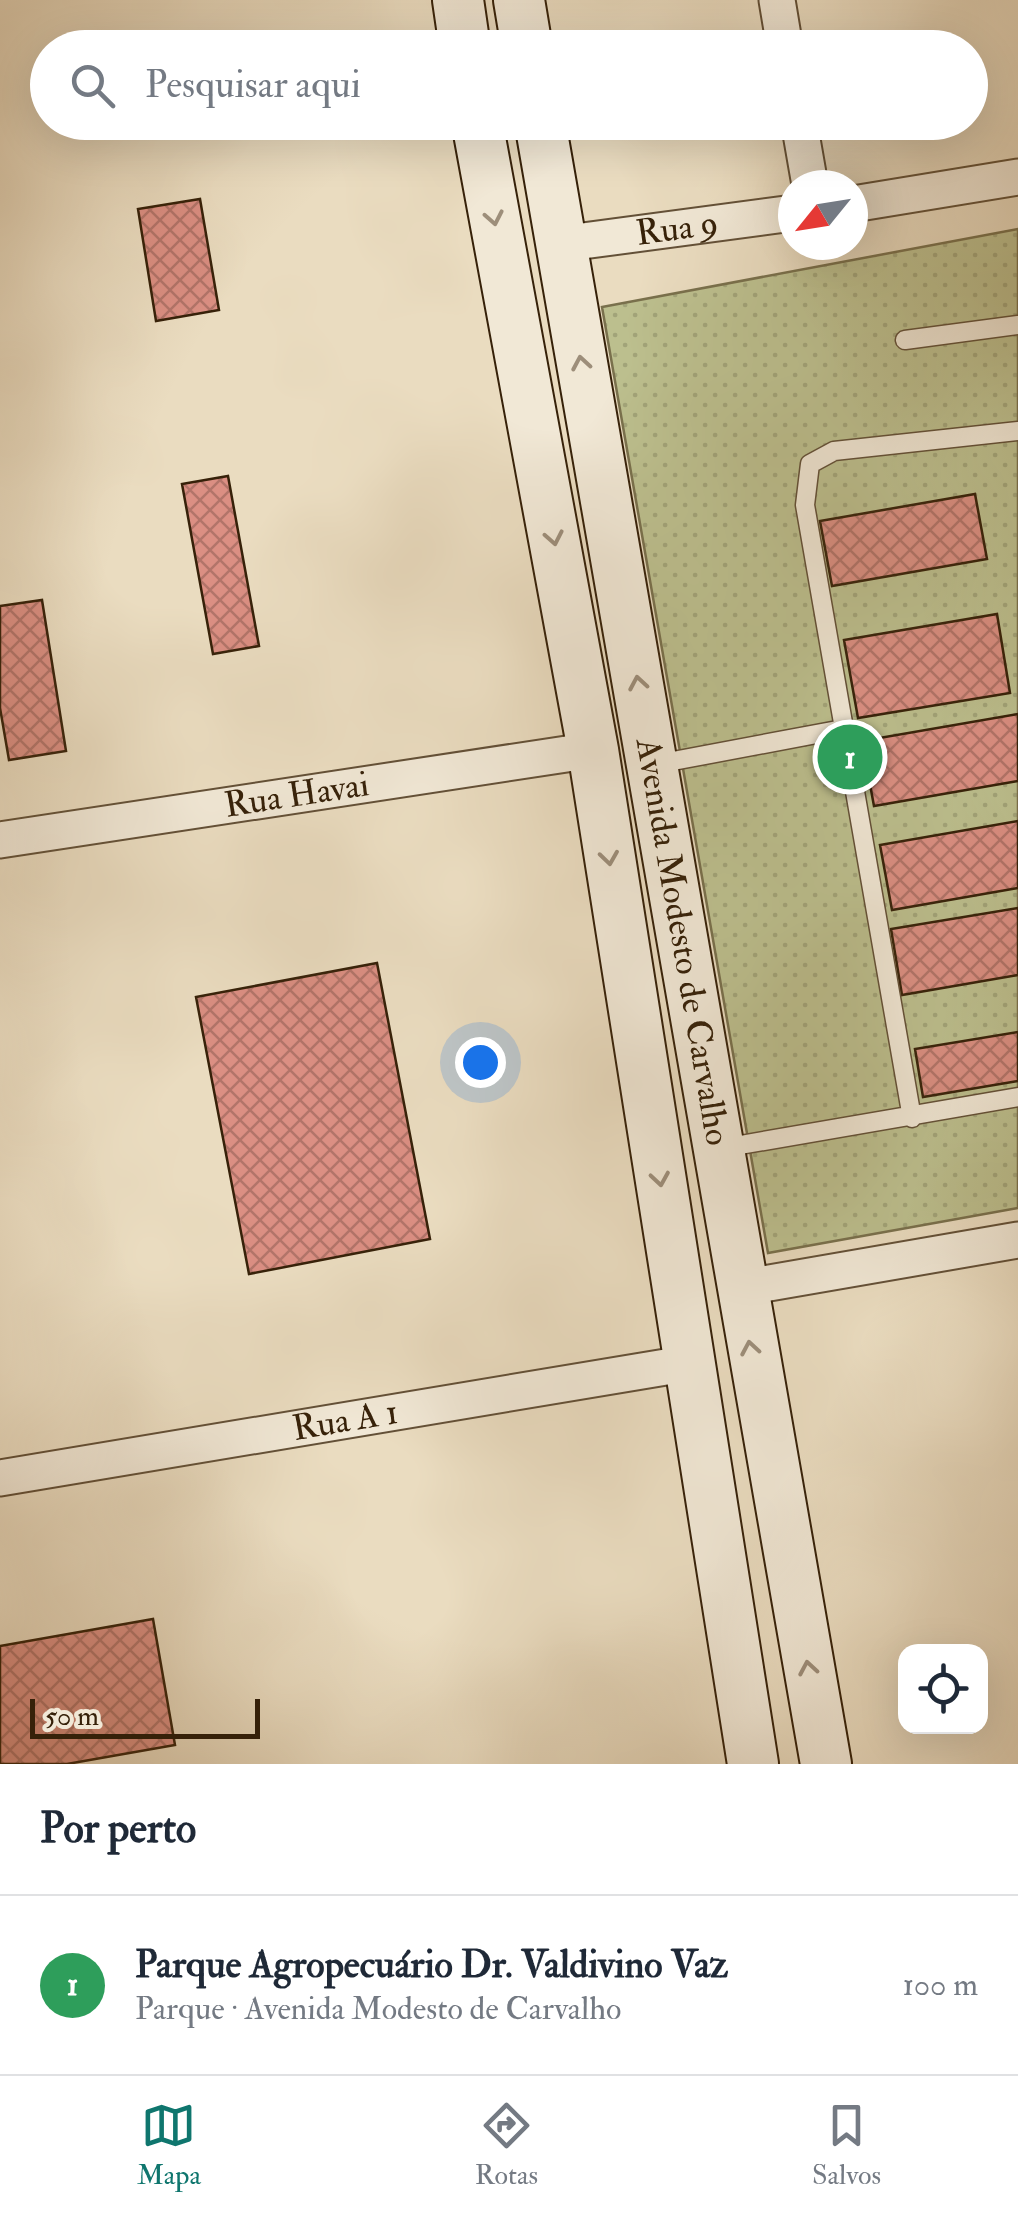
<!DOCTYPE html>
<html lang="pt">
<head>
<meta charset="utf-8">
<style>
  body { margin:0; font-family:"IM FELL Double Pica",serif; background:#f6f6f7; color:#1f2937 }
  .controls { position:absolute; right:30px; bottom:30px; display:grid; overflow:hidden; border-radius:20px; box-shadow:0 10px 40px #0002 }
  .controls button { width:90px; height:90px; display:grid; place-items:center; padding:0; border:0; border-bottom:2px solid #e0e1e3; background:#fff; color:#1f2937; font:50px sans-serif }
  .compass { position:absolute; left:778px; top:170px; width:90px; height:90px; border-radius:50%; background:#fff; box-shadow:0 10px 40px #0002; rotate:240deg }
  .scale { position:absolute; left:30px; bottom:25px; width:230px; box-sizing:border-box; padding-left:10px; border:5px solid #362109; border-top:0; font-size:28px; line-height:35px; white-space:nowrap; color:#362109; -webkit-text-stroke:8px #f1e8d6; paint-order:stroke }
  .you { position:absolute; left:480px; top:1062px; width:35px; height:35px; margin:-25px; border:8px solid #fff; border-radius:50%; background:#1a73e8; box-shadow:0 0 0 15px #1a73e833 }
  .badge { display:grid; place-items:center; width:65px; height:65px; border-radius:50%; background:#0f766e; color:#fff; font-size:32px; font-weight:700 }
  .pin { position:absolute; translate:-50% -50%; border:5px solid #fff; box-shadow:0 2px 10px #0006 }
  .list { margin:0; padding:0; list-style:none }
  h2 { display:flex; justify-content:space-between; align-items:center; height:130px; margin:0; padding:0 40px; font-size:42px }
  h2 small { font-size:32px; font-weight:400; color:#747a83 }
  .list li { display:grid; grid-template-columns:65px 1fr auto; gap:30px; align-items:center; box-sizing:border-box; height:180px; padding:0 40px; border-top:2px solid #e0e1e3 }
  .list b { display:block; font-size:38px; white-space:nowrap }
  .list p { margin:0; font-size:32px; white-space:nowrap; color:#747a83 }
  .list em { font-size:32px; font-style:normal; color:#747a83 }
  .icon { flex:none; width:55px; height:55px; fill:none; stroke:currentColor; stroke-width:2; stroke-linecap:round; stroke-linejoin:round }
  .map { position:relative; flex:none; width:1018px; height:1764px; overflow:hidden }
  .search { position:absolute; background:#fff; box-shadow:0 10px 40px #0002; left:30px; right:30px; top:30px; height:110px; display:flex; align-items:center; gap:25px; box-sizing:border-box; padding:0 35px; border-radius:55px; color:#747a83; font-size:38px }
  .sheet { height:310px; background:#fff }
  nav { display:flex; justify-content:space-around; align-items:center; box-sizing:border-box; height:140px; border-top:2px solid #e0e1e3; background:#fff; font-size:28px; color:#747a83 }
  nav a { display:grid; justify-items:center; gap:5px }
  nav .on { color:#0f766e }
  .map>svg:first-child { display:block }
</style>
</head>
<body>
<div class="map">
<svg width="1018" height="1764" viewBox="0 0 1018 1764">
  <defs>
    <pattern id="park-dots" width="8" height="8" patternUnits="userSpaceOnUse" patternTransform="scale(2.5)"><rect width="8" height="8" fill="#bcbf8e"/><path d="M2 2h.1M6 6h.1" fill="none" stroke="#a2a479" stroke-width="1.8" stroke-linecap="round"/></pattern>
    <pattern id="building-cross-hatch" width="8" height="8" patternUnits="userSpaceOnUse" patternTransform="scale(2.5)"><rect width="8" height="8" fill="#db8f83"/><path d="M0 0l8 8M0 8l8-8" fill="none" stroke="#b27469"/></pattern>
  </defs>
  <rect width="100%" height="100%" fill="#eadcc0"/>
  <filter id="stains"><feTurbulence type="fractalNoise" baseFrequency=".002" numOctaves="4"/><feColorMatrix values="0 0 0 0 .2 0 0 0 0 .09 0 0 0 0 .02 0 0 0 .5 -.17"/></filter>
  <radialGradient id="worn" r=".72"><stop offset=".6" stop-color="#630" stop-opacity="0"/><stop offset="1" stop-color="#630" stop-opacity=".3"/></radialGradient>
  <path fill="url(#park-dots)" stroke="#79704c" stroke-width="2.5" d="M1018,229V1208L768,1253L602,307Z"/>
  <path fill="url(#building-cross-hatch)" stroke="#362109" stroke-width="2.5" d="M200,199L219,310L156,321L138,209Z
    M228,476L259,646L213,654L182,484Z
    M975,494L987,559L832,586L820,521Z
    M42,600L66,751L9,760L0,708V606Z
    M997,614L1010,693L858,718L844,640Z
    M1018,714V781L874,806L862,741Z
    M1018,821V888L892,910L880,845Z
    M1018,908V975L902,995L891,929Z
    M377,963L430,1239L249,1274L196,997Z
    M1018,1032V1081L923,1097L915,1049Z
    M153,1619L175,1745L67,1764H0V1646Z"/>
  <g fill="none" stroke-linecap="round" stroke-linejoin="round">
    <g stroke="#635037" stroke-width="21">
      <path id="lane" d="M905,340L1018,325
        M657,764L843,729
        M912,1118L805,505L810,464L834,451L1018,431
        M723,1148L1018,1097"/>
    </g>
    <g stroke="#635037" stroke-width="39">
      <g id="street">
        <path d="M777,0L785,48"/>
        <path d="M799,122L810,185"/>
        <path d="M853,204L1018,177"/>
        <path id="s1" d="M560,244L793,213"/>
        <path id="s2" d="M0,840L593,750"/>
        <path d="M740,1288L1018,1240"/>
        <path id="s3" d="M0,1478L690,1363"/>
      </g>
    </g>
    <g stroke="#362109" stroke-width="54">
      <g id="secondary">
        <path d="M458,0L465,48"/>
        <path d="M519,0L527,48"/>
        <path d="M477,122L593,750L753,1764"/>
        <path id="s4" d="M540,122L826,1764"/>
      </g>
    </g>
    <use href="#lane" stroke="#f1e8d6" stroke-width="18"/>
    <use href="#street" stroke="#f1e8d6" stroke-width="35"/>
    <use href="#secondary" stroke="#f1e8d6" stroke-width="50"/>
  </g>
  <defs><path id="oneway-chevron" d="M-2-3.5L2.5 0L-2 3.5" fill="none" stroke-width="1.6" stroke-linecap="round" stroke-linejoin="round" transform="scale(2.5)"/></defs>
  <g stroke="#9d8e7a">
    <use href="#oneway-chevron" transform="translate(494 218) rotate(79)"/>
    <use href="#oneway-chevron" transform="translate(581 363) rotate(-100)"/>
    <use href="#oneway-chevron" transform="translate(554 538) rotate(79)"/>
    <use href="#oneway-chevron" transform="translate(638 683) rotate(-100)"/>
    <use href="#oneway-chevron" transform="translate(609 858) rotate(82)"/>
    <use href="#oneway-chevron" transform="translate(660 1179) rotate(81)"/>
    <use href="#oneway-chevron" transform="translate(750 1348) rotate(-100)"/>
    <use href="#oneway-chevron" transform="translate(808 1668) rotate(-100)"/>
  </g>
  <g text-anchor="middle" dominant-baseline="central" stroke-width="10" stroke-linejoin="round" paint-order="stroke">
    <g font-size="35" fill="#362109" stroke="#f1e8d6">
      <text stroke="none"><textPath href="#s1" startOffset="118">Rua 9</textPath></text>
      <text stroke="none"><textPath href="#s2" startOffset="300">Rua Havai</textPath></text>
      <text stroke="none"><textPath href="#s4" startOffset="832">Avenida Modesto de Carvalho</textPath></text>
      <text stroke="none"><textPath href="#s3" startOffset="350">Rua A 1</textPath></text>
    </g>
  </g>
  <rect width="100%" height="100%" filter="url(#stains)"/>
  <rect width="100%" height="100%" fill="url(#worn)"/>
</svg>
<div class="controls">
<button><svg class="icon" aria-label="locate" viewBox="0 0 24 24"><circle cx="12" cy="12" r="6"/><path d="M12 2v4M12 18v4M2 12h4M18 12h4"/></svg></button>
</div>
<svg class="compass" viewBox="-18 -18 36 36"><path d="M0-13l5 13h-10z" fill="#e53935"/><path d="M0 13l5-13h-10z" fill="#747a83"/></svg>
<div class="scale">50 m</div>
<div class="you"></div>
<div class="pin badge" style="left:850px;top:757px;background:#2e9e5b">1</div>
<div class="search"><svg class="icon" aria-label="search" viewBox="0 0 24 24"><circle cx="10" cy="10" r="6"/><path d="M15 15l6 6"/></svg>Pesquisar aqui</div>
</div>
<section class="sheet">
<h2>Por perto<small></small></h2>
<ul class="list">
<li><span class="badge" style="background:#2e9e5b">1</span><div><b>Parque Agropecuário Dr. Valdivino Vaz</b><p>Parque · Avenida Modesto de Carvalho</p></div><em>100 m</em></li>
</ul>
</section>
<nav>
<a class="on"><svg class="icon" aria-label="map" viewBox="0 0 24 24"><path d="M3 6l6-2 6 2 6-2v14l-6 2-6-2-6 2zM9 4v14M15 6v14"/></svg>Mapa</a>
<a><svg class="icon" aria-label="directions" viewBox="0 0 24 24"><path d="M12 3l9 9-9 9-9-9zM9 14v-3h6M13 9l2 2-2 2"/></svg>Rotas</a>
<a><svg class="icon" aria-label="saved" viewBox="0 0 24 24"><path d="M7 4h10v16l-5-4-5 4z"/></svg>Salvos</a>
</nav>
</body>
</html>
